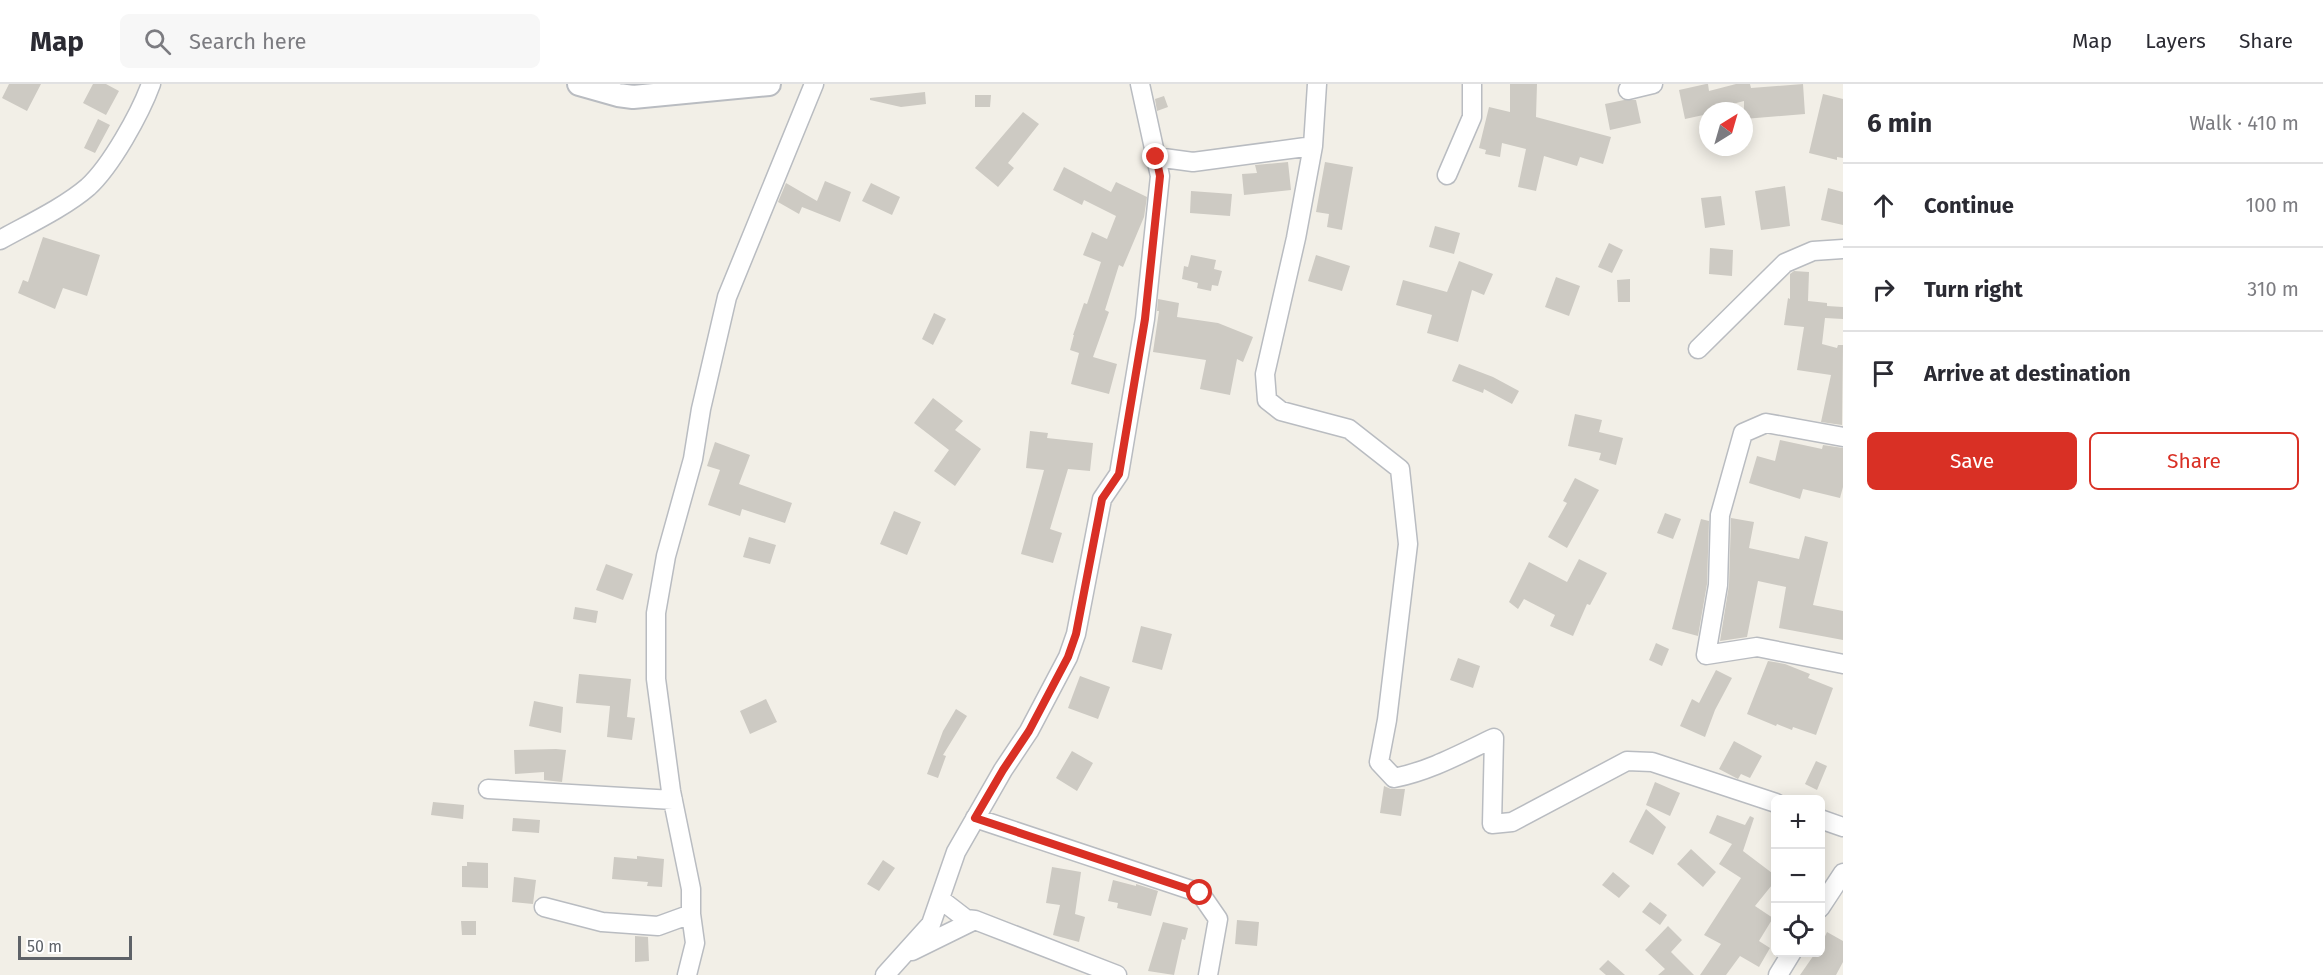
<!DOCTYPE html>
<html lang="en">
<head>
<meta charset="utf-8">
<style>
  body { margin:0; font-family:"Fira Sans",sans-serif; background:#f7f7f7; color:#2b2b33 }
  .controls { position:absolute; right:18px; bottom:18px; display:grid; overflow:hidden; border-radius:9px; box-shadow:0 3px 15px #0003 }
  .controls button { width:54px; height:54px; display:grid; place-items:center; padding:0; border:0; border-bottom:2px solid #e1e1e2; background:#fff; color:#2b2b33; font:30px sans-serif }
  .compass { position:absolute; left:1699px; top:18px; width:54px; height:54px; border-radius:50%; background:#fff; box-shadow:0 3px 15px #0003; rotate:37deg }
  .scale { position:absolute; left:18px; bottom:15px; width:114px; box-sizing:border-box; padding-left:6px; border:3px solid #5e6268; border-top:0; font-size:16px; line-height:21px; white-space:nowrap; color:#5e6268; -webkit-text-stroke:4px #fff; paint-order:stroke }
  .stop { position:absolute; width:18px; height:18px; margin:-14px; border:4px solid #d93025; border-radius:50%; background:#fff }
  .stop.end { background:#d93025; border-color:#fff; box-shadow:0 2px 6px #0008 }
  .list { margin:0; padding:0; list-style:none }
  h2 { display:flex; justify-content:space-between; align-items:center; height:78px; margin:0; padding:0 24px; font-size:26px }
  h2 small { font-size:20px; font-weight:400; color:#7c7c81 }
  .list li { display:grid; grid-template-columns:39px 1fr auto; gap:18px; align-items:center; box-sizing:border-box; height:84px; padding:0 24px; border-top:2px solid #e1e1e2 }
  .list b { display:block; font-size:22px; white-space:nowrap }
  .list em { font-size:20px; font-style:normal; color:#7c7c81 }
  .actions { display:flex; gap:12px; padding:18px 24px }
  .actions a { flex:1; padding:14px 0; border:2px solid #d93025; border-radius:9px; text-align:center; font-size:21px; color:#d93025 }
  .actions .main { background:#d93025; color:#fff }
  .icon { flex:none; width:33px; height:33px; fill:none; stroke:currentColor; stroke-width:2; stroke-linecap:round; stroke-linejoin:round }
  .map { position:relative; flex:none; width:1843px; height:891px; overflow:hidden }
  header { display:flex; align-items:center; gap:36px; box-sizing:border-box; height:84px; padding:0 30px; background:#fff; border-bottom:2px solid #e1e1e2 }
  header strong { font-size:28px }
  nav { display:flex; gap:33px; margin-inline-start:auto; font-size:21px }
  .search { width:420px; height:54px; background:#f7f7f7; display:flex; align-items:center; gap:15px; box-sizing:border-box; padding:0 21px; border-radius:9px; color:#7c7c81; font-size:22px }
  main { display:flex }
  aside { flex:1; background:#fff }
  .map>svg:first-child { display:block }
</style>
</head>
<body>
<header>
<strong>Map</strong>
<div class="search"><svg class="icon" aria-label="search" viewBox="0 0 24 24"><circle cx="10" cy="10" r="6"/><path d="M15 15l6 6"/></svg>Search here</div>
<nav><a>Map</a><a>Layers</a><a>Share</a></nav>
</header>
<main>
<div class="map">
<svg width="1843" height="891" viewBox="0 0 1843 891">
  <rect width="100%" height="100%" fill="#f2efe7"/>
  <path fill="#cdcac3" d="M9,0H41L27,27L2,14Z
    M93,0H106L119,7L106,31L83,19Z
    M1510,0H1537L1536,33L1611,53L1603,80L1580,73L1577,82L1544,72L1536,107L1518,103L1526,65L1502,59L1500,73L1485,70L1486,66L1479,64L1489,23L1510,28Z
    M1706,0H1708L1709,7L1736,0H1750L1751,4L1803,0L1805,30L1744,35V17L1713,25L1714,27H1708V30L1685,35L1679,6Z
    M925,8L926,20L901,23L870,16V14Z
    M1823,10L1843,15V74L1837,73V76L1809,69Z
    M975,11H991L990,23H975Z
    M1164,12L1168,23L1157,27L1155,15Z
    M1624,16H1636L1641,39L1610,46L1605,20Z
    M1023,28L1039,40L1008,79L1014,84L998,103L975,84Z
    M98,35L110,41L95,69L84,64Z
    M1288,78L1291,106L1244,111L1242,90L1257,89L1255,81Z
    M1325,78L1353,83L1342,146L1327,143L1329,130L1316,128Z
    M1064,83L1111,108L1116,98L1147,113L1144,133L1123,183L1119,181L1105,226L1109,228L1093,273L1117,280L1109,310L1071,300L1079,269L1070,266L1074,251H1073L1084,219L1087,220L1101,178L1083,171L1092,148L1107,155L1116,132L1084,116L1082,121L1053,106Z
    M825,97L851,108L840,138L802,123L799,130L778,118L786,99L817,117Z
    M871,99L900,113L892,131L862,117Z
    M1785,102L1790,142L1761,146L1755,107Z
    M1828,104L1843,108V141L1821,136Z
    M1191,107L1232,110L1230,132L1190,129Z
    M1721,112L1725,141L1705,144L1701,114Z
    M1435,142L1460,149L1454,170L1429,163Z
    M43,153L100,171L87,212L63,204L55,225L18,209L23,196L28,198Z
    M1609,159L1623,166L1612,189L1598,183Z
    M1710,164L1733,166L1732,192L1709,190Z
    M1191,171L1216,176L1214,185L1222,187L1218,202L1212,201L1211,207L1197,204L1198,199L1182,195L1184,182L1188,183Z
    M1316,171L1350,182L1342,207L1308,197Z
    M1459,177L1493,190L1484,211L1472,206L1458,258L1427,249L1432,231L1396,221L1403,196L1447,208Z
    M1794,187L1809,188L1808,217L1827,219V222L1843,223V235L1825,234L1822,260L1837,264L1838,261H1843L1842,341L1821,338L1831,291L1797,286L1804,243L1784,241L1788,214L1790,215V190Z
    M1556,193L1580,202L1569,232L1545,223Z
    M1630,195V218H1618L1617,196Z
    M1158,215L1179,219L1177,233L1218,239L1253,253L1243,278L1237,275L1230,311L1200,305L1206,276L1153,268L1159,227H1157Z
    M934,229L946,235L933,261L922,255Z
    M1459,280L1493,293L1519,307L1512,320L1484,305L1483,309L1452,297Z
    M933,314L963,337L955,346L981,365L955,402L934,387L949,366L914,339Z
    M1575,330L1602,336L1599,348L1623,354L1616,381L1599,376L1601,369L1568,362Z
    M1030,347L1048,349L1047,354L1093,359L1090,387L1068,385L1050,445L1062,449L1053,479L1021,470L1044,386L1026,384Z
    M1780,356L1822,365L1823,361L1843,364V403L1840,414L1803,405L1800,415L1749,399L1757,372L1775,377Z
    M715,358L750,371L739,400L792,419L785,439L742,425L740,432L708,421L720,386L707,382Z
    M1575,394L1599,406L1567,464L1548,453L1567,419L1563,417Z
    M894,427L921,438L907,471L880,460Z
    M1665,429L1681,435L1673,455L1657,449Z
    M1731,434L1754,438L1749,464L1799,475L1805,452L1828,458L1813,521L1843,527V556L1779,544L1786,503L1758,497L1747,553L1720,557L1729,501Z
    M1701,435L1709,437L1707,500L1698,552L1672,545Z
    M749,453L776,461L770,480L743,473Z
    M1579,475L1607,489L1590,521L1587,520L1573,552L1550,542L1555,531L1524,515L1518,525L1509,518L1529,478L1567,498Z
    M606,480L633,490L623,516L596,506Z
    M575,523L598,527L596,539L573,535Z
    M1141,542L1172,550L1162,586L1132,578Z
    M1656,559L1669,565L1662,582L1649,576Z
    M1458,574L1480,582L1473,604L1450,596Z
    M1768,577L1785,580L1810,590L1808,594L1833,604L1816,651L1793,643L1792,646L1777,640L1776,642L1747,630Z
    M1716,586L1732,594L1715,626L1705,653L1680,642L1692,615L1699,619Z
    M579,590L631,595L627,633L635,634L632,656L607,653L610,622L576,619Z
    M1080,592L1110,603L1098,635L1068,624Z
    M766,615L777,638L750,650L740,627Z
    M534,617L563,623L561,649L529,642Z
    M956,625L967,632L943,671L946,672L938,694L927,690L943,647Z
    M1734,657L1762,672L1750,694L1741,690L1738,695L1719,685Z
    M556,665L566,666L562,698L544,696V688L515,690L514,666Z
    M1072,667L1093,679L1077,707L1056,694Z
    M1816,677L1827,682L1817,706L1805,700Z
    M1655,698L1680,709L1670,732L1646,721Z
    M1384,702L1391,705H1405L1401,732L1380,729Z
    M433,718L464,721L463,735L431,731Z
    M1646,725L1666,743L1653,771L1629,758Z
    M1717,731L1745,741L1750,732L1754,734L1743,767L1776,792V796L1755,822L1773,834L1759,857L1770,864L1759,883L1740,872L1726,891H1700L1721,860L1704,851L1741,794L1719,780L1732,760L1709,749Z
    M513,734L540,736L539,749L512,747Z
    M1691,765L1716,788L1703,803L1677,780Z
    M637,772L664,775L662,803L647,802L648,798L612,795L614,773L637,775Z
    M883,776L895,784L879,807L867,800Z
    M467,778L488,779V804L462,803V782H467Z
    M1052,783L1081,788L1075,830L1085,833L1079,858L1053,851L1060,821L1046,819Z
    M1613,788L1630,802L1619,814L1602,801Z
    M514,793L536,796L533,820L512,818Z
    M1113,796L1136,802V800L1158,807L1151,832L1117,824L1118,819L1108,817Z
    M1650,818L1667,831L1660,841L1642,828Z
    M1237,836L1259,838L1257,862L1235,860Z
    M461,837H476V851H462Z
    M1163,838L1188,844L1185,856L1182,855L1174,891L1148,887Z
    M1668,842L1682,856L1671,868L1694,891H1658L1665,885L1645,866Z
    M1827,848L1843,857V878L1836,891H1800L1816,868H1821V861Z
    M635,852L648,853L649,877L635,878Z
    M1608,876L1625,891H1606L1599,885Z"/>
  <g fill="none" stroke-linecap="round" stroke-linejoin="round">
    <g stroke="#b9bcc1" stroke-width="21">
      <path id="minor" d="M1317,0L1313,62L1296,154L1265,290L1267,316L1281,327L1349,345L1400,385L1408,460L1387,636L1379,678L1394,694C1430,687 1462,669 1494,654L1492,740L1512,738L1627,677L1652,678L1776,719
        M1628,6L1653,0
        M1156,73L1193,78L1313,62
        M1447,91L1472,33V0
        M0,156C27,141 65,123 88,103C111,82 140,30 151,0
        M1698,265L1785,179L1813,167L1843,165
        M1843,353L1766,339L1743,349L1720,431L1718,501L1706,571L1757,563L1843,580
        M488,705L673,716
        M975,734L1200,809L1218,835L1208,891
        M1820,735L1843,743
        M940,815L966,835L975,836L1117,891
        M544,823L602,838L658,842L691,830
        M1820,824L1843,789
        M912,867L975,836
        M687,891L695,859L691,830V805L671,707L656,595V529L666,472L693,375L701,325L727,213L814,0
        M885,891L931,840L956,768L1003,686L1029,647L1068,573L1076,550L1102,415L1119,390L1145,235L1160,92L1140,0
        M1778,891L1792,868"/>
    </g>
    <g stroke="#b9bcc1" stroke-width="26">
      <path id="tertiary" d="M579,0L618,11L633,13L769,0"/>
    </g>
    <use href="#minor" stroke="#fff" stroke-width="18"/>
    <use href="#tertiary" stroke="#fff" stroke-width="22"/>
  </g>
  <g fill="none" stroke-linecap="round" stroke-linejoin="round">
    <path stroke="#d93025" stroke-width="8" d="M1156,73L1160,92L1145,235L1119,390L1102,415L1076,550L1068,573L1029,647L1003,686L975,734L1200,809"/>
  </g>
</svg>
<div class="controls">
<button>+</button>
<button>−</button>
<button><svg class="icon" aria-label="locate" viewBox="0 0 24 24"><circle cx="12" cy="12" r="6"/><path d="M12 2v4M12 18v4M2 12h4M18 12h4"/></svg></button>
</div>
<svg class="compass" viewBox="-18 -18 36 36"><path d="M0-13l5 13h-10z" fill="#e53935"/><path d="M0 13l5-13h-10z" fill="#7c7c81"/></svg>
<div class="scale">50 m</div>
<div class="stop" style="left:1200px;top:809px"></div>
<div class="stop end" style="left:1156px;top:73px"></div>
</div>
<aside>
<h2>6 min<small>Walk · 410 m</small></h2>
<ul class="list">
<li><svg class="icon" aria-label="ahead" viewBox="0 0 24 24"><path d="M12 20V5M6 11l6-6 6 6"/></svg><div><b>Continue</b></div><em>100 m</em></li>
<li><svg class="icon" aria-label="right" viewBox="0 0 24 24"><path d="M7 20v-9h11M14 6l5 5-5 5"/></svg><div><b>Turn right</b></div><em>310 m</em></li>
<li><svg class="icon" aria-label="arrive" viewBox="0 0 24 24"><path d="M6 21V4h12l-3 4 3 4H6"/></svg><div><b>Arrive at destination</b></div></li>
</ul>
<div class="actions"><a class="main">Save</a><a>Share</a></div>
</aside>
</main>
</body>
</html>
